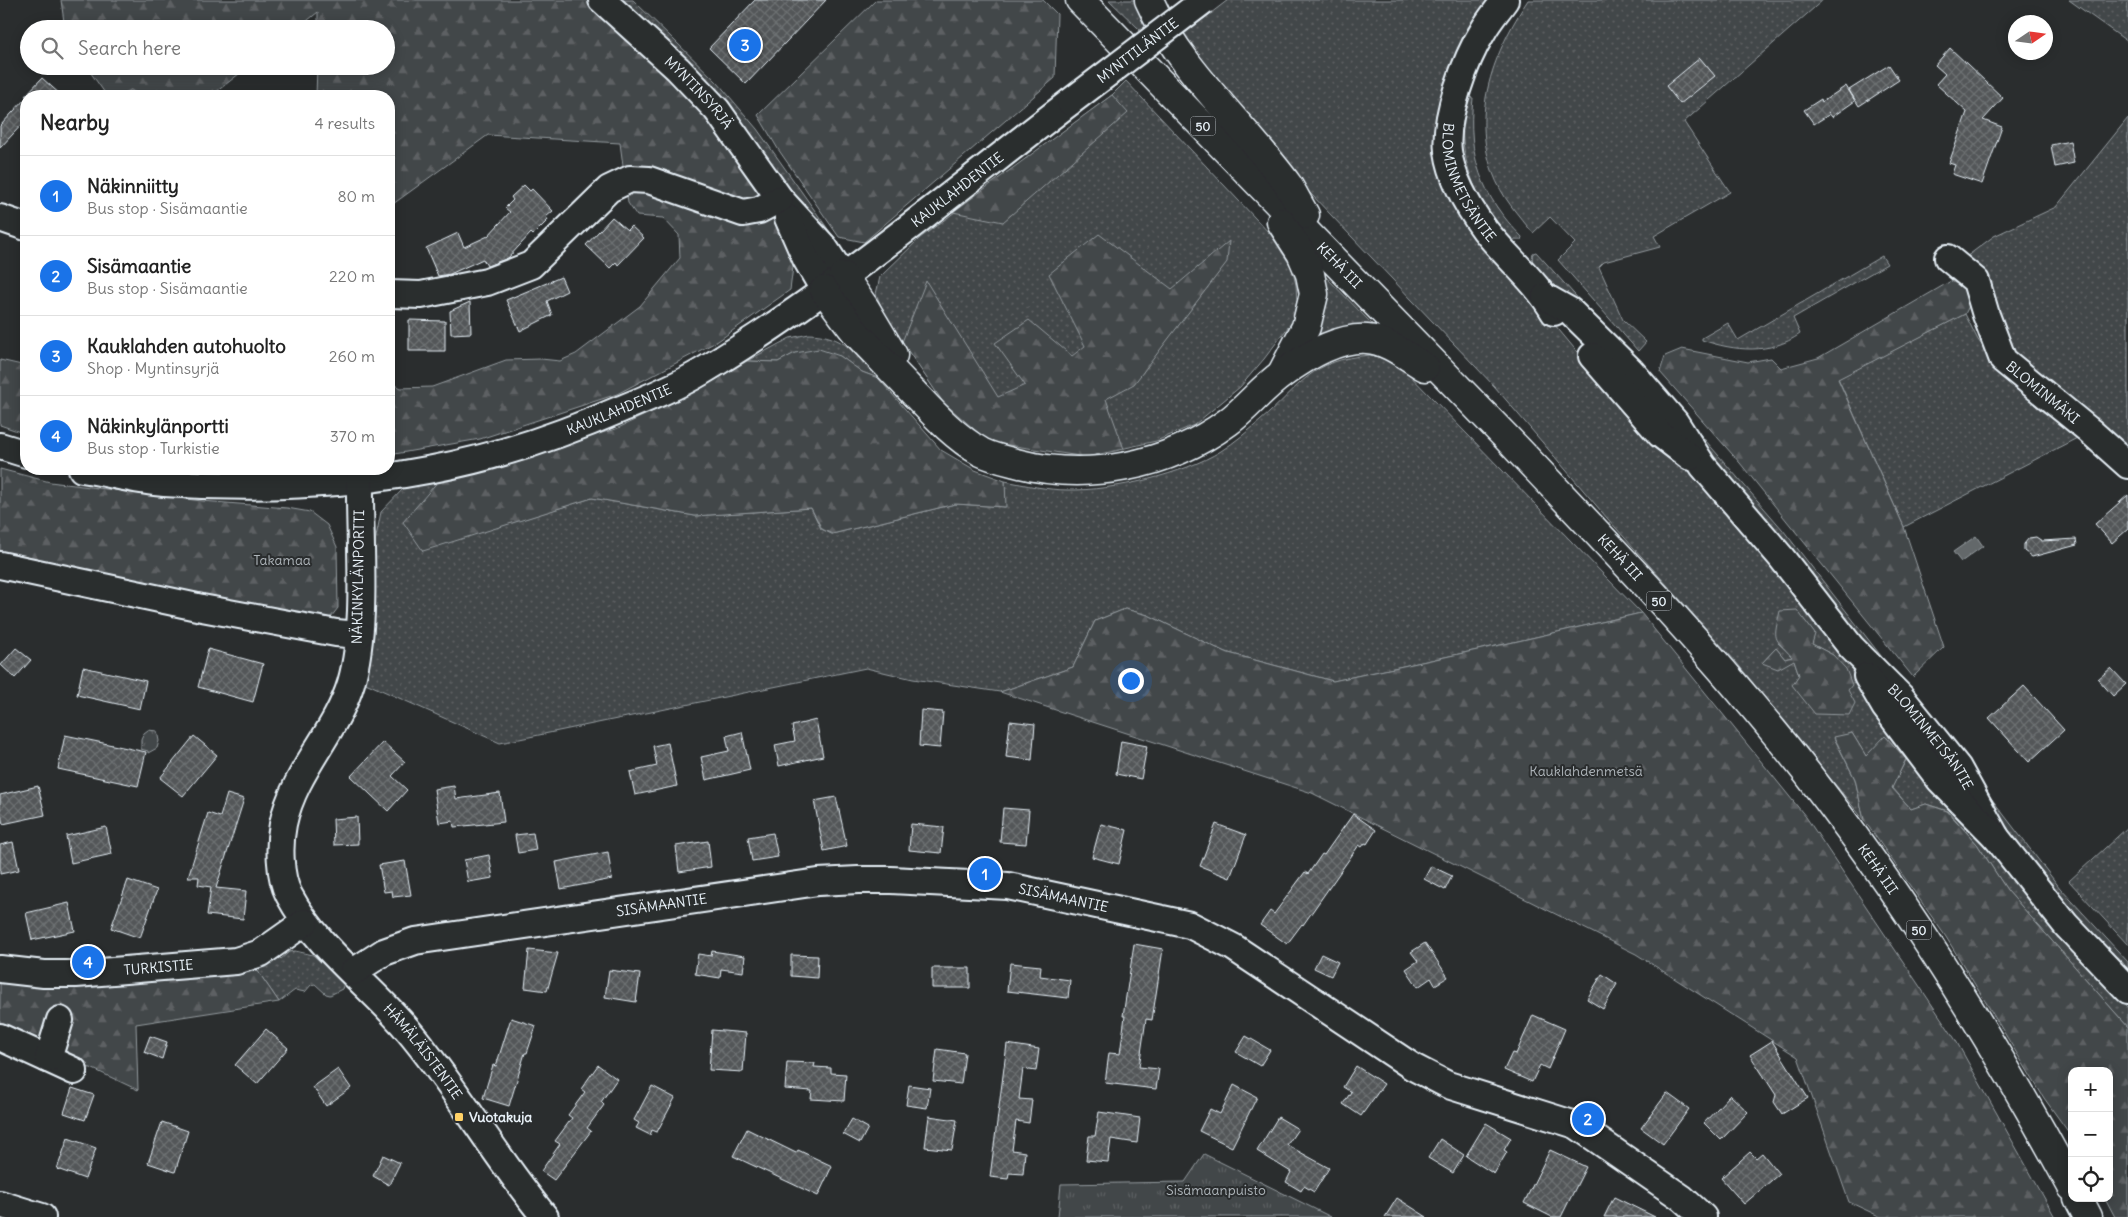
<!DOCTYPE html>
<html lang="en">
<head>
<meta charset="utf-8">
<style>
  body { margin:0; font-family:Delius,sans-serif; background:#f2f2f2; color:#222 }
  .controls { position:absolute; right:15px; bottom:15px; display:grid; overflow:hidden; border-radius:10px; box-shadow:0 2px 12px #0003 }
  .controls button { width:45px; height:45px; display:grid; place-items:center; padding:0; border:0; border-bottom:1px solid #e0e0e0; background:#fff; color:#222; font:25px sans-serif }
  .compass { position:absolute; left:2008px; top:15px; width:45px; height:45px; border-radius:50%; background:#fff; box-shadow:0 2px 12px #0003; rotate:77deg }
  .you { position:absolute; left:1130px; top:680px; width:18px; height:18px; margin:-12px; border:4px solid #fff; border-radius:50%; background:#1a73e8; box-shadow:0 0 0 8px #1a73e833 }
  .badge { display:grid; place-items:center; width:32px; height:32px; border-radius:50%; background:#1a73e8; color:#fff; font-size:16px; font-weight:700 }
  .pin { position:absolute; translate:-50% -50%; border:2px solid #fff; box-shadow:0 1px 5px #0006 }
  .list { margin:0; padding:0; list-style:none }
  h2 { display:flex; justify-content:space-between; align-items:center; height:65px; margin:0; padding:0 20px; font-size:21px }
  h2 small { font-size:16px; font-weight:400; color:#767676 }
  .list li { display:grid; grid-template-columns:32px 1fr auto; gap:15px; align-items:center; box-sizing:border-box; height:80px; padding:0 20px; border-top:1px solid #e0e0e0 }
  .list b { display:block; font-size:19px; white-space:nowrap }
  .list p { margin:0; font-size:16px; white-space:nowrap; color:#767676 }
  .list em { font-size:16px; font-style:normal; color:#767676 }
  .icon { flex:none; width:28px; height:28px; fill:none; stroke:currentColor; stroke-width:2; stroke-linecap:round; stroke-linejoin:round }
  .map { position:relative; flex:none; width:2128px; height:1217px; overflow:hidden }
  .search { position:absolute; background:#fff; box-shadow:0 2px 12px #0003; left:20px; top:20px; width:375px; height:55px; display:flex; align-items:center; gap:12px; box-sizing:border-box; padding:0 18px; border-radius:28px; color:#767676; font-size:19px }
  .panel { position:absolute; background:#fff; box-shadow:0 2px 12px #0003; left:20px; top:90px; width:375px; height:385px; border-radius:20px }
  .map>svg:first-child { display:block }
</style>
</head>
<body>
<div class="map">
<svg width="2128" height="1217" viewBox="0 0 2128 1217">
  <defs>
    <pattern id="grass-dots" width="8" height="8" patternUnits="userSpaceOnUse" patternTransform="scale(1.25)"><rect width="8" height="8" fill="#424648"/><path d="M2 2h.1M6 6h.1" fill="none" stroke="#5d6163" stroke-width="1.8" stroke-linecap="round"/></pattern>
    <pattern id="forest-firs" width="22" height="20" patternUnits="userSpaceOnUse" patternTransform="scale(1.25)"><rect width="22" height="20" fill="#424648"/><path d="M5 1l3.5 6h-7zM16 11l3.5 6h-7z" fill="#5d6163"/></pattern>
    <pattern id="park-tufts" width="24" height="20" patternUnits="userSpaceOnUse" patternTransform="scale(1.25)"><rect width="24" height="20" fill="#424648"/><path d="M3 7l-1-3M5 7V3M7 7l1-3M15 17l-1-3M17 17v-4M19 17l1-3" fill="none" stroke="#5d6163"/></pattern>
    <pattern id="building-cross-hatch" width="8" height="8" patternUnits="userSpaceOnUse" patternTransform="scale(1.25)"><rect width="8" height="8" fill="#535759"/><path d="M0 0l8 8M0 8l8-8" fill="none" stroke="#6c7072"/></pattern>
  </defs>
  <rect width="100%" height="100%" fill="#2a2d2e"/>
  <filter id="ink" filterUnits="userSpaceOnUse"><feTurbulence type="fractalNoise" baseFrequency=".02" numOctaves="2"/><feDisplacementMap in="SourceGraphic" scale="10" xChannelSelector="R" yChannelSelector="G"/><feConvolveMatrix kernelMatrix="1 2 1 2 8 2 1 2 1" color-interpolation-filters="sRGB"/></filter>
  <g filter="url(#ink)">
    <path fill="url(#grass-dots)" stroke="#959ca0" fill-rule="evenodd" d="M617,0H633L718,83L757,129L830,232V236H824L749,132Z
      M1109,0H1135L1139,11L1166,55Z
      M1228,0H1491L1437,125L1500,259L1574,348L1655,437L1697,477L1768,558L1840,649L1860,682L2128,1007V1027L2007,890L1977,844L1948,811L1926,804L1911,809L1892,787L1906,760L1886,737L1866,756L1852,733L1834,738L1855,779L1864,820L1736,662L1607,518L1495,387L1290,172L1181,36ZM1778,643L1812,644L1833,655L1847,690L1799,675L1794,660L1762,663L1776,648L1785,659L1793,657Z
      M1528,0H1823L1684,122L1730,192L1654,236L1660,247L1604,262L1599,267L1623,320L1646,342L1638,351L1558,260L1575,243L1550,217L1533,233C1518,215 1501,196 1493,173C1470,111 1494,52 1528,0Z
      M2069,0H2128V42Z
      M1126,81L1271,235L1292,268L1296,285L1297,302L1292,322L1264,359L1240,387L1194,425L1156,441L1086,457L943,402L886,318L876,294L880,277L920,238L1112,95Z
      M1468,97L1473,98C1467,155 1481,196 1522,237L1521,240C1507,242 1499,230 1492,219C1469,183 1454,139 1468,97Z
      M2128,118V443L2117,450L2004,352L1962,260L1994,236L2056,207Z
      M1536,252L1610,334L1537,271C1533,265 1531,260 1533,253Z
      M1882,256L1887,264L1793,318L1800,334C1770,355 1735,351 1702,340V338L1728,323L1738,340Z
      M1323,274L1375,327L1310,344Z
      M1965,314L1978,340L1999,367L2083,435L1904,527L1838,378Z
      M809,334C843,335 857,353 878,378L862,372L840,356L795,353L778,362L747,361L790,338Z
      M1370,355L1397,362L1641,613L1496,646L1333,681L1225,652L1148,615L1125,609L1095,621L1073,667L1000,692L913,679L866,668L500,743L361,681L374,547L381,512L403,489L440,479L423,550L592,498L695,516L811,508L821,529L832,534L955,504L1005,507V481C1026,485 1047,490 1068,490C1113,491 1184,474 1221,451C1235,442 1248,431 1260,421C1302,385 1309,360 1370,355Z
      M1667,396L1783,530L1924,711L1922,713L1714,465Z
      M1945,738L2060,888L2128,962V972L2080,924L2023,854Z
      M2128,827V945L2069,881Z
      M295,951L313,955L344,983L342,989L330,995L326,994L315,984L311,985L305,992L295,990L279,1002L255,967L276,954L281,959L289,952Z"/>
    <path fill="url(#forest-firs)" stroke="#959ca0" d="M61,0H587L667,71L737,149L781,224L794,259L790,290L718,341L617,394L480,439L389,455V382L400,388L432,387L506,360L541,359L560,361L576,354L640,306L680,258L679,235L663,218L637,216L628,203L620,143L488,135L393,204L389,203V96H316L317,66H386V29H318V12L297,29H65Z
      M876,0H1043L1057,14L1055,78L864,242L839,237L778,149L758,115Z
      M86,66H249L211,96H141L131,90L118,96H107Z
      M1112,95L1128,113L1003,222L953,212Z
      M1099,234L1172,289L1229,241L1227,262L1134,384L1106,399L1124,449L1086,457L989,442L943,402L902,342L926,281L998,397L1025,385L995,343L1029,320L1072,356L1085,346L1049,274Z
      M1951,281L1966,288L1971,302L1965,314L1838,379L1904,527L1944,647L1913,677L1740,463L1660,372L1665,356L1682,349L1748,362L1771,358L1781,368L1818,358Z
      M819,349L840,356L862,372L878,378L941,450L975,470L1005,481L1006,507L955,504L832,534L822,529L811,508L695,516L592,498L423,551L403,522L440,479L616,429L703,387L747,361L778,362L795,353Z
      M0,360L26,366V434L0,425Z
      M0,469L50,482L202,501L287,508L310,512L327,525L337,547L338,608L331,617L322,621L0,558Z
      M1125,609L1148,615L1225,652L1333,681L1496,646L1641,613L1806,817L1955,1039L2055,1217H1881L1849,1202L1798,1057L1636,954L1312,793L1000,692L1073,667L1095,621Z
      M1797,610L1815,634L1812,644L1833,655L1846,669L1852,685L1848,690L1855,703L1849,715L1815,714L1792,685L1799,675L1794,660L1778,669L1762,663L1776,648L1785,659L1792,657C1773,636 1773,641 1780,611Z
      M1852,733L1866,756L1885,736L1906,759L1892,788L1911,809L1926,804L1947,811L1977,844L2007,890L2128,1027V1217H2115L2105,1198H2109V1071H2072V1137L2044,1098L1946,937L1864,820L1855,779L1834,737Z
      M255,967L279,1002L136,1024L138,1090L91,1068L81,1067L62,1056L68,1013L55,1007L48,1036L41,1044L0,1029V979Z"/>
    <path fill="url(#park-tufts)" stroke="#959ca0" d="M148,730L157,731L159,741L157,748L148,753V751L141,749V740L144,733Z
      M1204,1154L1331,1217H1058L1061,1184L1185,1182Z"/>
    <path fill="#63686b" stroke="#989fa3" d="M1976,536L1983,546L1961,562L1953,552Z"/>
    <path fill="url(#building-cross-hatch)" stroke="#e8f1f8" d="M755,0H826L746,84L709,48Z
      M1950,48L2003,98L1983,120L2002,127L1982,184L1952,174L1955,165L1949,163L1967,112L1936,84L1945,74L1935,65Z
      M1700,58L1715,76L1680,104L1666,86Z
      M1889,65L1899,80L1859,106L1849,90Z
      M42,78L62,96H25Z
      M1846,86L1855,101L1832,117L1828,112L1830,114L1814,124L1804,110L1821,99L1822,102Z
      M26,98V120L0,148V126Z
      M2070,141L2074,163L2055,167L2051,145Z
      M524,185L530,191L532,189L553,211L546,217L548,220L533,235L531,233L508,258L487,266L483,259L450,274L438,276L426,248L458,233L464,247L488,236L510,212L505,208L513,200L511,197Z
      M612,217L627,230L631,226L644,238L618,265L616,262L610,268L586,245Z
      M561,277L567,291L547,301L552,315L520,331L506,300Z
      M470,302L471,333L451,334L450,311Z
      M409,320L445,321V351H409Z
      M2128,495V529L2112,543L2095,524Z
      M2036,537L2042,541L2076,539L2077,545L2032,557L2024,551V544L2029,538Z
      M16,648L31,660L15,678L1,665Z
      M208,649L263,664L253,702L198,687Z
      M83,667L146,681L140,709L77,695Z
      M2111,668L2126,684L2113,696L2098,679Z
      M2024,686L2064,730L2029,762L1989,718Z
      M921,710L943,712L940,748L919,746Z
      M816,720L823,756L779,766L775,745L795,741L792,726Z
      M1010,721L1035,724L1032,760L1006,757Z
      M742,732L750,770L706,780L701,757L729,751L726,736Z
      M65,735L146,752L138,786L58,769Z
      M194,736L217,755L183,796L160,778Z
      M1121,741L1147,746L1141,779L1116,774Z
      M383,742L405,762L392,776L407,790L388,811L351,776Z
      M668,743L677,786L635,795L630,772L657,766L653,746Z
      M38,786L45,815L3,824L0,811V795Z
      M454,786L456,799L500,793L504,822L454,827L453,821L439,823L434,789Z
      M227,794L244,799L216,888L246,891L243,919L207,915L211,887L198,885L199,877H188L208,813L220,817Z
      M836,797L847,846L824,851L814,801Z
      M1003,808L1029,810L1026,844L1000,842Z
      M1353,814L1376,830L1367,844L1365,843L1362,847L1359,845L1303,925L1302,924L1287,944L1260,925L1270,911L1274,914L1305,872L1308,874L1322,854L1324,855Z
      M357,817L358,844L334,845L333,819Z
      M911,824L944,827L941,853L909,850Z
      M1101,824L1127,830L1119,864L1092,857Z
      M1216,824L1246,835L1230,878L1200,866Z
      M106,827L112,854L71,863L66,836Z
      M533,833L536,850L518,853L515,835Z
      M773,833L778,857L752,861L748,837Z
      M708,841L711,867L679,872L676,846Z
      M13,842L19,870L0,874V845Z
      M608,852L612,879L561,889L556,862Z
      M489,855L493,878L468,882L464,860Z
      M405,861L411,895L393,897L392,891L384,892L379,865Z
      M1431,866L1452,876L1445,890L1424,879Z
      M128,880L157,890L140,938L111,928Z
      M69,903L75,931L32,940L26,913Z
      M1425,943L1448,977L1435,985L1431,978L1418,987L1406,969L1418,961L1411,952Z
      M1134,944L1163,949L1152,1020L1146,1019L1139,1067L1159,1069L1156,1089L1105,1083L1109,1053L1120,1054L1125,1016H1123Z
      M529,950L558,953L547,991L525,988Z
      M712,951L745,956L743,972L721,969L720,978L695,974L698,954L711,956Z
      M1321,954L1338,962L1331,976L1314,968Z
      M791,955L818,956L817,978L791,976Z
      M1010,963L1041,966L1040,976L1070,980L1068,998L1007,991Z
      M932,968H970V988H932Z
      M609,970L640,974L636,1002L605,997Z
      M1602,974L1617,984L1603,1009L1587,999Z
      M1533,1015L1565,1029L1548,1069L1540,1065L1532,1082L1504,1070L1512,1053L1516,1054Z
      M511,1018L536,1026L527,1053H525L509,1106L483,1098L493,1065L496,1066Z
      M266,1029L288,1048L257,1084L235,1065Z
      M712,1030L746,1033L743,1072L709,1070Z
      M150,1036L167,1042L162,1059L144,1052Z
      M1246,1036L1270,1050L1260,1066L1236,1052Z
      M1772,1041L1808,1098L1782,1114L1774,1102L1776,1095L1750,1055Z
      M1007,1044L1039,1049L1036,1071L1023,1069L1019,1099L1032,1100L1029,1123L1016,1121L1012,1150L1025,1152L1023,1174L1009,1173L1008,1179L990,1177Z
      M937,1049L965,1053L961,1084L933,1081Z
      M787,1062L815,1063L814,1067L831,1068V1073L846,1074L844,1101L811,1099L812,1091L785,1089Z
      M598,1065L617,1079L601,1102L604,1105L587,1128L591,1131L554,1180L541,1171L560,1144L555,1141L572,1118L568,1115L585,1092L581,1089Z
      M1356,1066L1384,1084L1361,1116L1343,1104L1351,1092L1343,1087Z
      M338,1069L351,1088L326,1106L313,1087Z
      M909,1085L930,1088L927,1108L906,1105Z
      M1234,1085L1257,1097L1232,1147L1199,1131L1210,1109L1220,1114Z
      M652,1086L675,1098L657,1132L652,1130L650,1135L636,1128L639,1123L634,1120Z
      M72,1088L94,1095L85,1120L64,1113Z
      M1667,1093L1689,1109L1663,1144L1641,1128Z
      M1730,1095L1748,1112L1721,1140L1704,1123Z
      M1099,1112L1140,1118L1137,1143L1111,1139L1108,1162L1086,1160L1089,1136H1095Z
      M929,1116L957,1120L952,1150L925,1147Z
      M1278,1117L1298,1129L1287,1145L1329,1168L1314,1192L1304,1186L1301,1191L1286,1182L1291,1172L1257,1151Z
      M852,1119L868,1128L860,1143L843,1134Z
      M162,1122L188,1131L175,1172L148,1163Z
      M1486,1123L1511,1138L1504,1150L1507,1152L1494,1174L1466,1156Z
      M747,1129L796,1153L798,1150L832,1166L818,1196L733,1156Z
      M68,1138L96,1148L85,1179L57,1169Z
      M1440,1139L1464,1155L1453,1173L1428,1158Z
      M1550,1150L1586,1167L1561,1217H1552L1524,1203Z
      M1750,1152L1756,1158L1762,1153L1779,1174L1744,1204L1721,1178Z
      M383,1155L400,1163L389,1185L373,1176Z
      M1614,1197L1655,1217H1604Z
      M1397,1198L1427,1217H1385Z"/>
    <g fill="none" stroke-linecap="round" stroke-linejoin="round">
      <g stroke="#e8f1f8" stroke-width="30">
        <g id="minor">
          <path id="s1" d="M602,0L678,69L717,110L780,199L824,247L843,276"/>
          <path id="s2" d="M1505,0C1498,10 1489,20 1483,31C1465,60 1444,117 1448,151C1452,180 1468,207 1485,230C1507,258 1536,281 1554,312"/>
          <path d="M0,218L26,227"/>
          <path d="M788,218L806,259L824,290"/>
          <path id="s3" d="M1948,258L1976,281L1986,315L2003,360L2090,431L2128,465"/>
          <path d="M389,294L421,295L487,282L531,265L609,189L630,179L649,180L743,213L759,210L780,199"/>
          <path id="s4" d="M1545,297L1570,311L1631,371L1675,422L1703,466L1781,557L1851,647L1900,696L1958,768L1996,837"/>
          <path d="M1592,356L1660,434L1690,457"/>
          <path d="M0,446L26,454"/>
          <path id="s5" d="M82,469C109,473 137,481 164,483C250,489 347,486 433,469C497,457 561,435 621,409C648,398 676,387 701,372C831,294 950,194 1070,102"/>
          <path id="s6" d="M360,479C359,541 368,624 351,683C336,733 294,771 283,824C279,844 279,876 289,895C318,949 368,983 407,1029C457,1088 495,1157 545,1217"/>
          <path d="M0,565L202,608L336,633L359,635"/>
          <path d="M1867,676L1885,707L1940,780L1996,837L2066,925L2128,990"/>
          <path id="s7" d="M0,969L44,974H76L236,961L261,953L305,922"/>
          <path id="s8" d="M353,972L384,952L415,941L818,882L858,880H891L1008,886L1190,925L1233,947L1413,1067L1448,1085L1576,1125L1682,1198L1703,1217"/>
          <path d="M0,1037L74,1071"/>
          <path d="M48,1059L60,1020"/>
          <path d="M0,1204L42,1217"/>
        </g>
      </g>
      <g stroke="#e8f1f8" stroke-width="31">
        <g id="highway">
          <path id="s9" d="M1080,0C1222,145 1364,290 1505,436C1609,545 1714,654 1807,773C1908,903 1994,1042 2072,1187"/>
          <path d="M1149,0C1180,71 1243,123 1288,185C1294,195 1299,205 1305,215"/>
          <path d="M1281,222L1301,253L1310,274L1314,294L1306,327L1282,373"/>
          <path d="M843,276L865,308L893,355"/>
          <path d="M824,290C835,305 846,321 858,335C875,353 893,371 910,389C932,412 953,436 981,452C991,457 1004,460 1016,463C1088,482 1168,466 1228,422C1247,408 1262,388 1282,374C1305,357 1338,337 1367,339C1387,340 1408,357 1425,367"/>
          <path d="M2078,1198L2088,1217"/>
        </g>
      </g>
      <use href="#minor" stroke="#2a2d2e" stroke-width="26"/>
      <use href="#highway" stroke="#2a2d2e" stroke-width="28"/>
      <g stroke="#e8f1f8" stroke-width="30" stroke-linecap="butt">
        <g id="minor-bridge">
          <path id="s10" d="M1070,102L1203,1"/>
        </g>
      </g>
      <use href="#minor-bridge" stroke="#2a2d2e" stroke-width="26"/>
    </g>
  </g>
  <rect fill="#ffd166" stroke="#2a2d2e" stroke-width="2" x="454" y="1112" width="10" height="10" rx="2.5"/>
  <g text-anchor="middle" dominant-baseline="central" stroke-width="4" stroke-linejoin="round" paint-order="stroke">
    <g fill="#2a2d2e" stroke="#afb6bb" stroke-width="1">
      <rect x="1190.5" y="116.5" width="25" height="19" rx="4"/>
      <rect x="1646.5" y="591.5" width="25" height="19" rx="4"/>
      <rect x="1906.5" y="920.5" width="25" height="19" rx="4"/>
    </g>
    <g font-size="12" font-weight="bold" fill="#e8f1f8">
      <text x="1203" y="126">50</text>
      <text x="1659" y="601">50</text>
      <text x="1919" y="930">50</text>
    </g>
    <g font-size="14" fill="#e8f1f8" stroke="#2a2d2e">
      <text stroke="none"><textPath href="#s10" startOffset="85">MYNTTILÄNTIE</textPath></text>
      <text stroke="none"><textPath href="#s1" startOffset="134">MYNTINSYRJÄ</textPath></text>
      <text stroke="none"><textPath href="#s2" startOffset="201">BLOMINMETSÄNTIE</textPath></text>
      <text stroke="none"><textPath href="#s5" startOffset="954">KAUKLAHDENTIE</textPath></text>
      <text stroke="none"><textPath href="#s9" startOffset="371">KEHÄ III</textPath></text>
      <text stroke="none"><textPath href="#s3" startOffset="171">BLOMINMÄKI</textPath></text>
      <text stroke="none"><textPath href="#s5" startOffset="549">KAUKLAHDENTIE</textPath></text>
      <text stroke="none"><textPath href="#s9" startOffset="776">KEHÄ III</textPath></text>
      <text transform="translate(358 577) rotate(-89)">NÄKINKYLÄNPORTTI</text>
      <text stroke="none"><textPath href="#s4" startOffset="588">BLOMINMETSÄNTIE</textPath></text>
      <text stroke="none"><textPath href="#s9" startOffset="1181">KEHÄ III</textPath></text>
      <text stroke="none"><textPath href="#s8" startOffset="724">SISÄMAANTIE</textPath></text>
      <text stroke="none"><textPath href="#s8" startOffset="319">SISÄMAANTIE</textPath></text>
      <text stroke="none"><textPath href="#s7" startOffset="159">TURKISTIE</textPath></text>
      <text stroke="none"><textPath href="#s6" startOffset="641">HÄMÄLÄISTENTIE</textPath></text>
    </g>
    <g font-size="14" fill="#aeb5ba" stroke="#2a2d2e">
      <text x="282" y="560">Takamaa</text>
      <text x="1586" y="771">Kauklahdenmetsä</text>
      <text x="1216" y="1190">Sisämaanpuisto</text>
    </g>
    <g font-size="14" font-weight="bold" fill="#e8f1f8" stroke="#2a2d2e" text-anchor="start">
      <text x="469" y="1117">Vuotakuja</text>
    </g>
  </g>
</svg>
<div class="controls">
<button>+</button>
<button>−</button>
<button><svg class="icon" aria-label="locate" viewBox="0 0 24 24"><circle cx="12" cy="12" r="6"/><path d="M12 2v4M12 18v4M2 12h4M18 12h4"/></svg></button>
</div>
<svg class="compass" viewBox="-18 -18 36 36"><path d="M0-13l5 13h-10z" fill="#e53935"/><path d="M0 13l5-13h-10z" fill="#767676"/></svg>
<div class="you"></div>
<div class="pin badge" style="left:985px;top:874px">1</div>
<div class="pin badge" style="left:1588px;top:1119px">2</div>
<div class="pin badge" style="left:745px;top:45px">3</div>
<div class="pin badge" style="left:88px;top:962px">4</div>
<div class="search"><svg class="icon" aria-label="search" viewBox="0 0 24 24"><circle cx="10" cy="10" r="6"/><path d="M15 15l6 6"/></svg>Search here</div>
<section class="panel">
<h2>Nearby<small>4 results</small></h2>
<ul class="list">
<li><span class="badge">1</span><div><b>Näkinniitty</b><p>Bus stop · Sisämaantie</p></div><em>80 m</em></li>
<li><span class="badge">2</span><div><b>Sisämaantie</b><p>Bus stop · Sisämaantie</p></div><em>220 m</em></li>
<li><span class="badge">3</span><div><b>Kauklahden autohuolto</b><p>Shop · Myntinsyrjä</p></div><em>260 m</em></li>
<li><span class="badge">4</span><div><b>Näkinkylänportti</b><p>Bus stop · Turkistie</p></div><em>370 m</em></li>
</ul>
</section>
</div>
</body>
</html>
